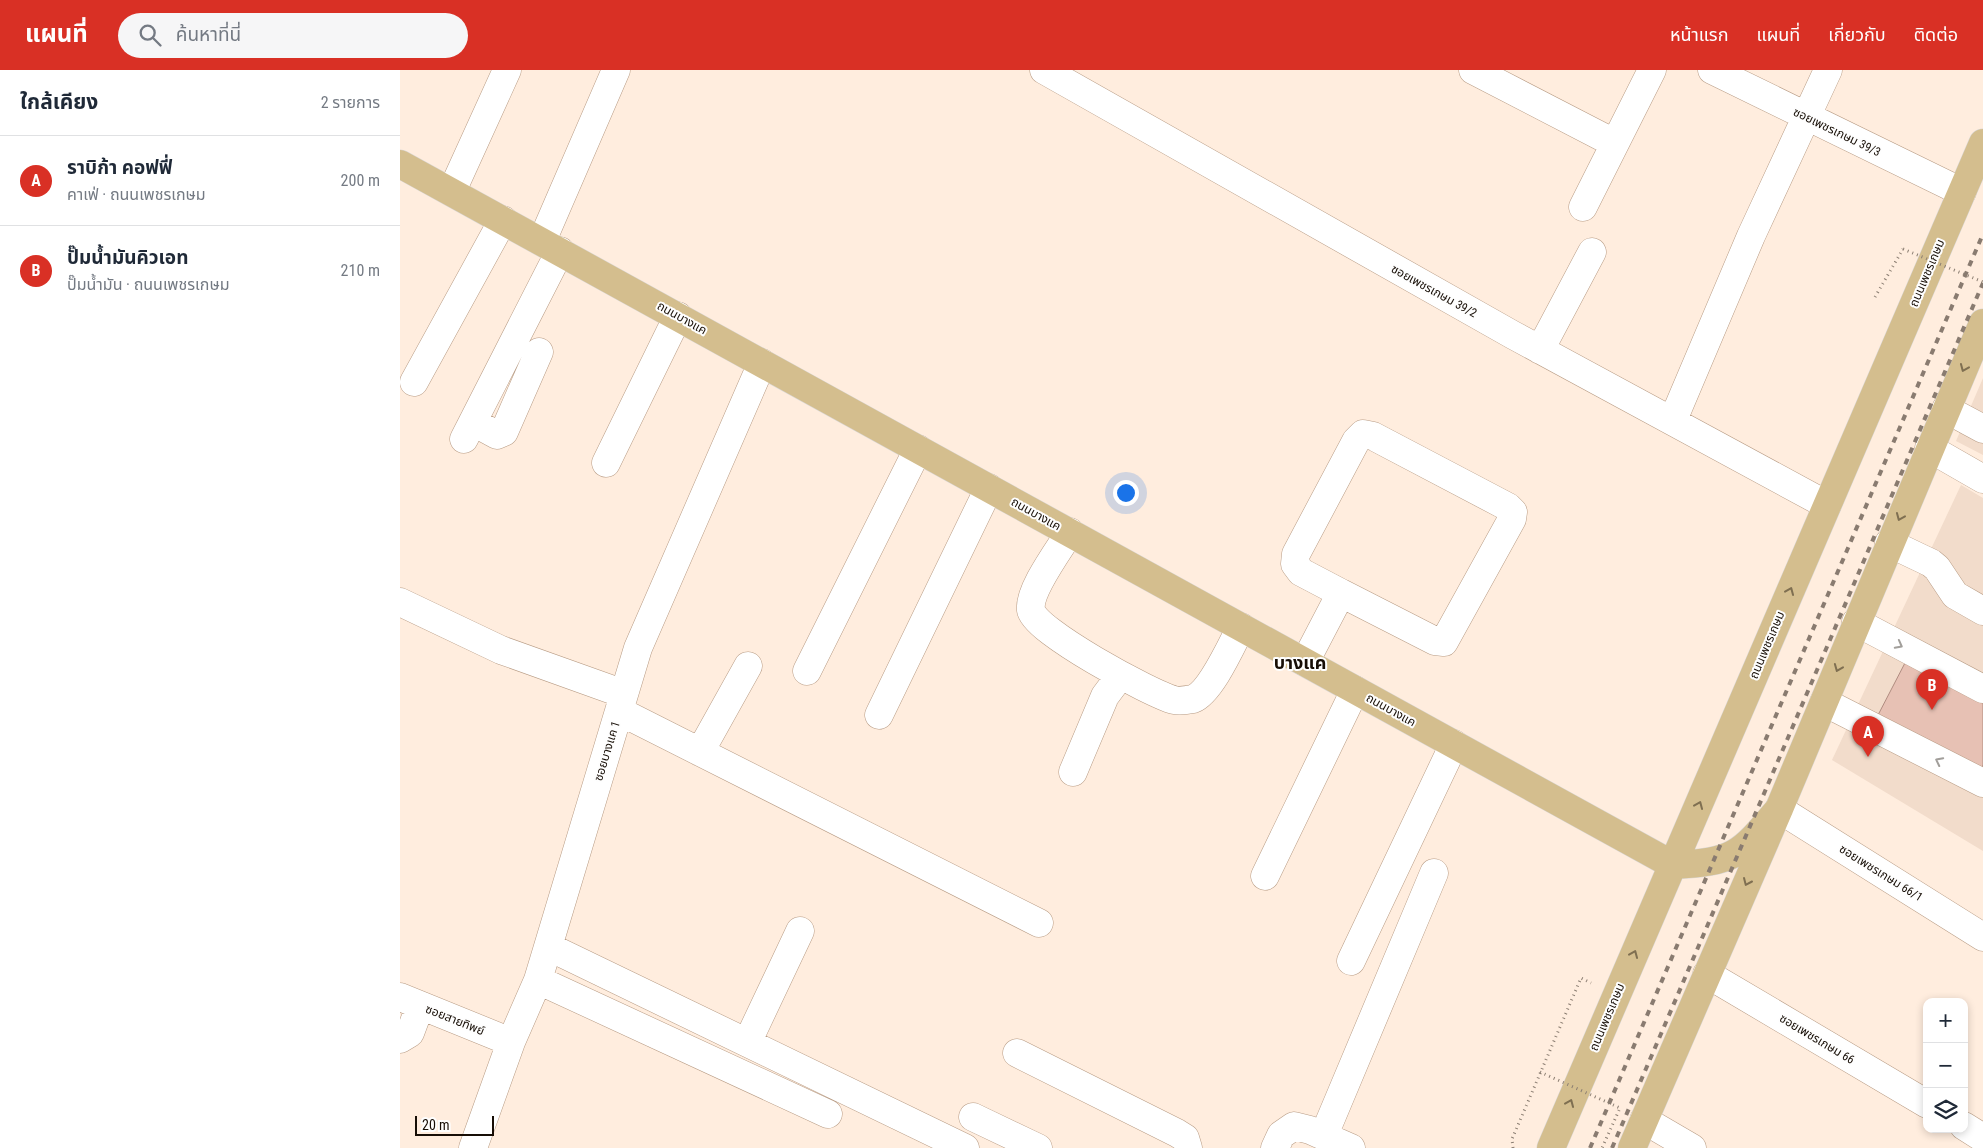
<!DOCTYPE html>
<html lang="th">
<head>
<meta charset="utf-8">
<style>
  body { margin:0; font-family:"Roboto Condensed","Noto Sans Thai",sans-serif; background:#f6f6f7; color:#1f2937 }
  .controls { position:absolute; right:15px; bottom:15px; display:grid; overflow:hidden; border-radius:10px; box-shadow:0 2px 8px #0003 }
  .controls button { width:45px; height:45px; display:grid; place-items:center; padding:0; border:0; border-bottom:1px solid #e0e1e3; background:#fff; color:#1f2937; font:25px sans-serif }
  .scale { position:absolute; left:15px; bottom:12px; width:79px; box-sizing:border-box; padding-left:5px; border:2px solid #170e06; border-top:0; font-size:14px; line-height:18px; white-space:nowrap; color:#170e06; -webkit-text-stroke:4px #fefefe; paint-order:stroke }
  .you { position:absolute; left:725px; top:422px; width:18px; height:18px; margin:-12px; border:4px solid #fff; border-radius:50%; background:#1a73e8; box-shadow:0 0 0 8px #1a73e833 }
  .badge { display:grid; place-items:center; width:32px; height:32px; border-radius:50%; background:#d93025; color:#fff; font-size:16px; font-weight:700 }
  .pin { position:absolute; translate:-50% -41px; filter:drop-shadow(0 1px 2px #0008) }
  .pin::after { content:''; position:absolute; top:26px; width:18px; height:15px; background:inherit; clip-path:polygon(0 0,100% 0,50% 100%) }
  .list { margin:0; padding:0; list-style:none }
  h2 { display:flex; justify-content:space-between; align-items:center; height:65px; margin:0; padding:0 20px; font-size:21px }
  h2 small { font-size:16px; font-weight:400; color:#747a83 }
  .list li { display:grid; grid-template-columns:32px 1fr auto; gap:15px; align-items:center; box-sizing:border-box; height:90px; padding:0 20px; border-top:1px solid #e0e1e3 }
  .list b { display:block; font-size:19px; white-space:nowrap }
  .list p { margin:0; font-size:16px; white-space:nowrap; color:#747a83 }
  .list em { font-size:16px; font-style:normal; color:#747a83 }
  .icon { flex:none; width:28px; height:28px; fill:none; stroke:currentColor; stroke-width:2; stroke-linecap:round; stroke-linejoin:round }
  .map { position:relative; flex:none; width:1583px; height:1078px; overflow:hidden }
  header { display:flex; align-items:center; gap:30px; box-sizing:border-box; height:70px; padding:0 25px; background:#d93025; color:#fff }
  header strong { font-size:24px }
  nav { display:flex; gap:28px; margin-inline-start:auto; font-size:18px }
  .search { width:350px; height:45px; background:#f6f6f7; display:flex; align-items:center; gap:12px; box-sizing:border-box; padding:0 18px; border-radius:28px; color:#747a83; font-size:19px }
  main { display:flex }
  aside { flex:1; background:#fff }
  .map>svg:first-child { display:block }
</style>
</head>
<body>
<header>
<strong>แผนที่</strong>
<div class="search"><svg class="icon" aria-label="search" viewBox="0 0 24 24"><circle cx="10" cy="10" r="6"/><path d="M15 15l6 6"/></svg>ค้นหาที่นี่</div>
<nav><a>หน้าแรก</a><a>แผนที่</a><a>เกี่ยวกับ</a><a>ติดต่อ</a></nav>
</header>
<main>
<aside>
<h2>ใกล้เคียง<small>2 รายการ</small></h2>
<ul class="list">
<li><span class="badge">A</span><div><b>ราบิก้า คอฟฟี่</b><p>คาเฟ่ · ถนนเพชรเกษม</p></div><em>200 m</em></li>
<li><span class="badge">B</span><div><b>ปั๊มน้ำมันคิวเอท</b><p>ปั๊มน้ำมัน · ถนนเพชรเกษม</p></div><em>210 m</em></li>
</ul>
</aside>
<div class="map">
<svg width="1583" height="1078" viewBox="0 0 1583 1078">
  <rect width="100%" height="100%" fill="#ffedde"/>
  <path fill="#f2dccb" d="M1583,308V385L1556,371Z
    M1561,415L1583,428V781L1432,690Z"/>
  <path fill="#e7c1b4" stroke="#b08c80" d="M1506,591L1583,632V695L1581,699L1477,647Z"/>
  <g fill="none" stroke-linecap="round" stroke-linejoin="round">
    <g stroke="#b89c85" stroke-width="29">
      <path id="minor" d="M644,0L1113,265L1427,435
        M1073,0L1214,73
        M1312,0L1562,122
        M52,121L107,0
        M1183,137L1252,0
        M142,171L216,0
        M1140,280L1192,182
        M14,312L103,150
        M1546,339L1583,359
        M1273,350L1351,166L1428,0
        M73,352L97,365L104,362L139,282
        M64,369L160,181
        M1529,378L1583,409
        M206,393L278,246
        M670,462C659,480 628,521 631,540C633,560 751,624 774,630C778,631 788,630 793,629C811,622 832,574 841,557
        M1489,473L1531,493L1537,498L1555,525L1583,541
        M0,532L101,580L224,624
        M1456,552L1583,619
        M905,592L941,523L1035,571L1044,572L1112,449L1113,442L1108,437L973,366L963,364L956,371L896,484L895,494L901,502L941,523
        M407,601L518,379
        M1424,632L1583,713
        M219,641L639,853
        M479,645L589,418
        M300,682L348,596
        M673,702L705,626L720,606
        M1379,739L1583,867
        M865,806L955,620
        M149,877L565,1078
        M951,891L1054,674
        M1307,904L1527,1034
        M138,910L428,1044
        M0,927L111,972
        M0,969L10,963L20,936
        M348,971L400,861
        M617,983L777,1063L785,1068L788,1078
        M573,1047L638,1078
        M1244,1050L1292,1078
        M1564,1056L1583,1068
        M924,1065L1034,803
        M73,1078L111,972L138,910L238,578L362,293
        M875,1078L881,1065L894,1056L910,1060L951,1078"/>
    </g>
    <g stroke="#dad8d7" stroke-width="29">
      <path id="major" d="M0,94L1273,795C1335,792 1340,785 1379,739
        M1151,1078L1583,73
        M1232,1078L1379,739L1583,253"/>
    </g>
    <path stroke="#8b7e72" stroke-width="3" stroke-dasharray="1 4" stroke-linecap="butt" d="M1475,227L1503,179
      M1113,1078L1112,1069L1181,908L1191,913"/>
    <use href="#minor" stroke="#fff" stroke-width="28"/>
    <use href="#major" stroke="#d4be8e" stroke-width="28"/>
    <path stroke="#897b70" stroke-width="4" stroke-dasharray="6 6" stroke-linecap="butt" d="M1190,1078L1583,164
      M1212,1078L1583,213"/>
    <path stroke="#8b7e72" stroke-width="3" stroke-dasharray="1 4" stroke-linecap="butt" d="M1503,179L1583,212
      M1140,1002L1220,1038L1202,1078"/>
  </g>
  <defs><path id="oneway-chevron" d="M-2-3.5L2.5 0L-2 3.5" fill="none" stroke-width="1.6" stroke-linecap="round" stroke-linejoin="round" transform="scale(1.25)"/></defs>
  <g stroke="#7f6f51">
    <use href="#oneway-chevron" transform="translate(1564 298) rotate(113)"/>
    <use href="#oneway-chevron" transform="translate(1500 447) rotate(113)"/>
    <use href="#oneway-chevron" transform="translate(1390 521) rotate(-67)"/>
    <use href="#oneway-chevron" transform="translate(1438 598) rotate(112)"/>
    <use href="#oneway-chevron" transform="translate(1299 735) rotate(-67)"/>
    <use href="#oneway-chevron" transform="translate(1347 812) rotate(114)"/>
    <use href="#oneway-chevron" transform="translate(1234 884) rotate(-67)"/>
    <use href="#oneway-chevron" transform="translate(1170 1033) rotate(-67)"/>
  </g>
  <g stroke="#a29f9b">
    <use href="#oneway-chevron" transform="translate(1499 575) rotate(28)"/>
    <use href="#oneway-chevron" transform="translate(1539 691) rotate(-153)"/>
  </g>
  <g text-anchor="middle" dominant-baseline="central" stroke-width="4" stroke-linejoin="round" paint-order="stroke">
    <g font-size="12" fill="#170e06" stroke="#fefefe">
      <text transform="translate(1437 62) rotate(26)">ซอยเพชรเกษม 39/3</text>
      <text transform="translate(1527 203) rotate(-67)">ถนนเพชรเกษม</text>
      <text transform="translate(1034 221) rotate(29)">ซอยเพชรเกษม 39/2</text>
      <text transform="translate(282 248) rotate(29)">ถนนบางแค</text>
      <text transform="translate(636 444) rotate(29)">ถนนบางแค</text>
      <text transform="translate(1367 575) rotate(-67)">ถนนเพชรเกษม</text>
      <text transform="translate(991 640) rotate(29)">ถนนบางแค</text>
      <text transform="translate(207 681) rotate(-73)">ซอยบางแค 1</text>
      <text transform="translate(1481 803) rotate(32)">ซอยเพชรเกษม 66/1</text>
      <text transform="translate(1207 947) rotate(-67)">ถนนเพชรเกษม</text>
      <text transform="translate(55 950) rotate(22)">ซอยสายทิพย์</text>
      <text transform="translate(1417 969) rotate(31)">ซอยเพชรเกษม 66</text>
    </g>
    <g font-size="18" font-weight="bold" fill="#170e06" stroke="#fefefe">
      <text x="900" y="592">บางแค</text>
    </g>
  </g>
</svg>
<div class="controls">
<button>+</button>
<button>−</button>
<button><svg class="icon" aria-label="layers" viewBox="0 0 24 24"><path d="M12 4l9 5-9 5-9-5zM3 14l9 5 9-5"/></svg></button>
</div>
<div class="scale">20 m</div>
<div class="you"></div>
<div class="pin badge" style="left:1468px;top:687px">A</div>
<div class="pin badge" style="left:1532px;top:640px">B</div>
</div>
</main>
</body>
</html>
